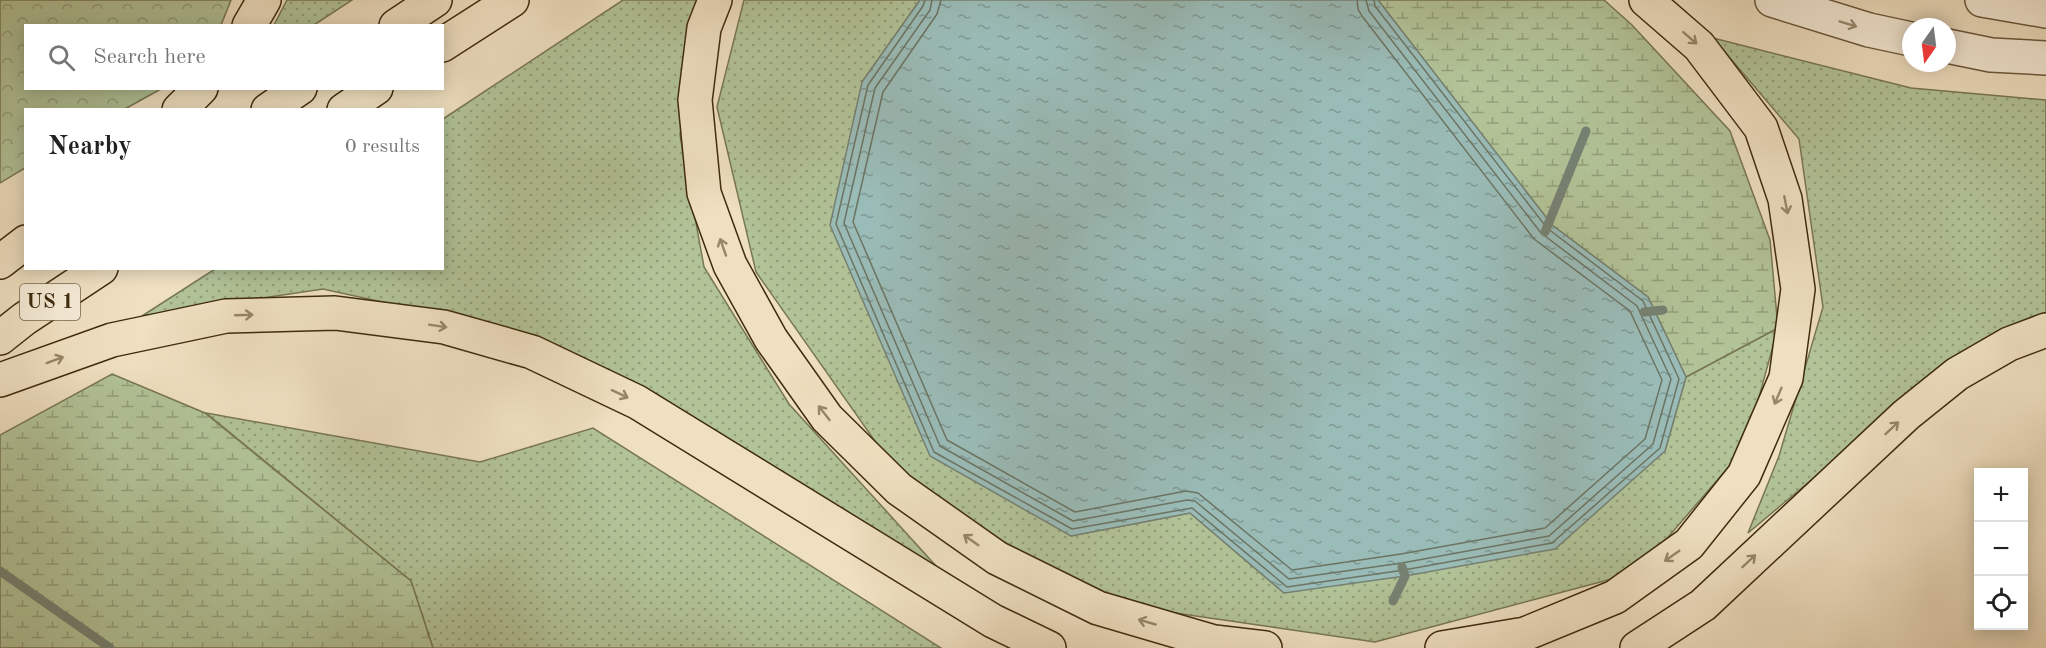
<!DOCTYPE html>
<html lang="en">
<head>
<meta charset="utf-8">
<style>
  body { margin:0; font-family:"Old Standard TT",serif; background:#f2f2f2; color:#222 }
  .controls { position:absolute; right:18px; bottom:18px; display:grid; overflow:hidden; border-radius:0px; box-shadow:0 3px 15px #0003 }
  .controls button { width:54px; height:54px; display:grid; place-items:center; padding:0; border:0; border-bottom:2px solid #e0e0e0; background:#fff; color:#222; font:30px sans-serif }
  .compass { position:absolute; left:1902px; top:18px; width:54px; height:54px; border-radius:50%; background:#fff; box-shadow:0 3px 15px #0003; rotate:194deg }
  .list { margin:0; padding:0; list-style:none }
  h2 { display:flex; justify-content:space-between; align-items:center; height:78px; margin:0; padding:0 24px; font-size:26px }
  h2 small { font-size:20px; font-weight:400; color:#767676 }
  .icon { flex:none; width:33px; height:33px; fill:none; stroke:currentColor; stroke-width:2; stroke-linecap:round; stroke-linejoin:round }
  .map { position:relative; flex:none; width:2046px; height:648px; overflow:hidden }
  .search { position:absolute; background:#fff; box-shadow:0 3px 15px #0003; left:24px; top:24px; width:420px; height:66px; display:flex; align-items:center; gap:15px; box-sizing:border-box; padding:0 21px; border-radius:0px; color:#767676; font-size:22px }
  .panel { position:absolute; background:#fff; box-shadow:0 3px 15px #0003; left:24px; top:108px; width:420px; height:162px; border-radius:0px }
  .map>svg:first-child { display:block }
</style>
</head>
<body>
<div class="map">
<svg width="2046" height="648" viewBox="0 0 2046 648">
  <defs>
    <pattern id="grass-dots" width="8" height="8" patternUnits="userSpaceOnUse" patternTransform="scale(1.5)"><rect width="8" height="8" fill="#b2c398"/><path d="M2 2h.1M6 6h.1" fill="none" stroke="#929f7a" stroke-width="1.8" stroke-linecap="round"/></pattern>
    <pattern id="forest-crowns" width="20" height="18" patternUnits="userSpaceOnUse" patternTransform="scale(1.5)"><rect width="20" height="18" fill="#b2c398"/><path d="M2 6a3 3 0 1 1 6 0M12 15a3 3 0 1 1 6 0" fill="none" stroke="#929f7a"/></pattern>
    <pattern id="wetland-marsh" width="20" height="14" patternUnits="userSpaceOnUse" patternTransform="scale(1.5)"><rect width="20" height="14" fill="#b2c398"/><path d="M1 5h8M5 5V1M11 12h8M15 12V8" fill="none" stroke="#929f7a"/></pattern>
    <pattern id="water-ripples" width="26" height="14" patternUnits="userSpaceOnUse" patternTransform="scale(1.5)"><rect width="26" height="14" fill="#9abcb8"/><path d="M2 4q2-2 4 0t4 0M15 11q2-2 4 0t4 0" fill="none" stroke="#7f9994"/></pattern>
  </defs>
  <rect width="100%" height="100%" fill="#efe0c1"/>
  <filter id="stains"><feTurbulence type="fractalNoise" baseFrequency=".00333" numOctaves="4"/><feColorMatrix values="0 0 0 0 .2 0 0 0 0 .09 0 0 0 0 .02 0 0 0 .5 -.17"/></filter>
  <radialGradient id="worn" r=".72"><stop offset=".6" stop-color="#630" stop-opacity="0"/><stop offset="1" stop-color="#630" stop-opacity=".3"/></radialGradient>
  <path fill="url(#grass-dots)" stroke="#787753" stroke-width="1.5" d="M287,0H352L314,25H274Z
    M623,0H710L692,46L680,135L704,267L789,404L947,578L576,354L478,323L323,289L142,316L215,269L442,268L443,119Z
    M744,0H920L862,82L1071,536L1190,513L1284,593L1665,451L1686,377L1778,328L1745,448L1638,572L1375,642L1106,603L903,481L756,272L717,107Z
    M1713,38L1911,88L2046,100V312L1902,404L1748,533L1779,456L1823,307L1799,139Z
    M206,413L480,462L593,428L941,648H433L411,581Z"/>
  <path fill="url(#forest-crowns)" stroke="#787753" stroke-width="1.5" d="M0,0H231L221,25L26,26V88L161,89L125,109L26,110L25,168L0,183Z"/>
  <path fill="url(#wetland-marsh)" stroke="#787753" stroke-width="1.5" d="M1378,0H1604L1632,25L1730,131L1770,240L1778,328L1686,377L1648,297L1552,225Z
    M112,374L205,413L411,581L433,648H0V435Z"/>
  <path fill="url(#water-ripples)" stroke="#768274" stroke-width="1.5" d="M920,0H1378L1552,225L1648,297L1686,377L1665,451L1555,549L1405,576L1284,593L1190,513L1071,536L930,456L830,225L862,82Z"/>
  <g fill="none" stroke-linecap="round" stroke-linejoin="round">
    <path stroke="#6c7463" stroke-width="1.5" d="M925,0L923,6L868,85L836,224L934,452L1072,529L1192,508L1287,587L1404,570L1552,543L1660,448L1679,379L1643,301L1547,228L1375,6L1374,0
      M932,0L930,10L875,88L844,223L940,446L1073,521L1187,500L1195,501L1289,579L1402,563L1549,536L1653,444L1671,379L1637,306L1541,233L1369,11L1366,0
      M941,0L937,14L883,92L853,222L947,440L1075,512L1186,491L1198,493L1292,570L1401,554L1545,528L1645,439L1662,380L1630,311L1534,239L1362,16L1358,9L1357,0"/>
    <path stroke="#768274" stroke-width="9" d="M1545,232L1586,131
      M1644,312L1663,310
      M0,571L110,648
      M1393,601L1405,576L1402,567"/>
    <g stroke="#6b583b" stroke-width="36">
      <path id="minor" d="M1772,0L1869,30L1911,39
        M1982,0L2046,11
        M1947,46L1991,55L2046,58"/>
    </g>
    <g stroke="#3f2b0e" stroke-width="36">
      <path id="highway" d="M715,0L704,28L695,100L704,193L730,265L771,339L827,418L899,489L997,558L1098,608L1214,642L1265,648
        M249,26L264,0
        M396,26L435,0
        M442,45L512,0
        M179,110L201,88
        M268,110L300,88
        M344,110L376,88
        M0,262L26,242
        M0,338L24,319L101,268
        M0,380L112,340L226,316L335,313L444,327L532,352L637,402L993,621L1049,648
        M1442,648L1525,634L1615,597L1689,544L1744,475L1786,378L1798,289L1785,199L1761,128L1699,46L1646,0
        M1637,648L1703,605L1906,415L1957,374L2009,344L2046,330"/>
    </g>
    <use href="#minor" stroke="#f5ebd7" stroke-width="33"/>
    <use href="#highway" stroke="#efe0c1" stroke-width="33"/>
  </g>
  <defs><path id="oneway-shaft" d="M-6 0H5M1.5-3L5.5 0L1.5 3" fill="none" stroke-width="1.6" stroke-linecap="round" stroke-linejoin="round" transform="scale(1.5)"/></defs>
  <use stroke="#9a8b72" href="#oneway-shaft" transform="translate(1848 24) rotate(17)"/>
  <g stroke="#978668">
    <use href="#oneway-shaft" transform="translate(1690 38) rotate(41)"/>
    <use href="#oneway-shaft" transform="translate(1786 205) rotate(79)"/>
    <use href="#oneway-shaft" transform="translate(723 247) rotate(-109)"/>
    <use href="#oneway-shaft" transform="translate(244 315) rotate(-2)"/>
    <use href="#oneway-shaft" transform="translate(438 326) rotate(9)"/>
    <use href="#oneway-shaft" transform="translate(55 360) rotate(-20)"/>
    <use href="#oneway-shaft" transform="translate(620 394) rotate(25)"/>
    <use href="#oneway-shaft" transform="translate(1778 396) rotate(113)"/>
    <use href="#oneway-shaft" transform="translate(824 413) rotate(-128)"/>
    <use href="#oneway-shaft" transform="translate(1892 428) rotate(-43)"/>
    <use href="#oneway-shaft" transform="translate(971 540) rotate(-145)"/>
    <use href="#oneway-shaft" transform="translate(1672 556) rotate(145)"/>
    <use href="#oneway-shaft" transform="translate(1749 561) rotate(-43)"/>
    <use href="#oneway-shaft" transform="translate(1147 622) rotate(-164)"/>
  </g>
  <g text-anchor="middle" dominant-baseline="central" stroke-width="4.5" stroke-linejoin="round" paint-order="stroke">
    <rect fill="#f5ebd7" stroke="#76654a" stroke-width="1.5" x="20" y="284" width="60" height="36" rx="4.5"/>
    <g font-size="21" font-weight="bold" fill="#3f2b0e">
      <text x="50" y="302">US 1</text>
    </g>
  </g>
  <rect width="100%" height="100%" filter="url(#stains)"/>
  <rect width="100%" height="100%" fill="url(#worn)"/>
</svg>
<div class="controls">
<button>+</button>
<button>−</button>
<button><svg class="icon" aria-label="locate" viewBox="0 0 24 24"><circle cx="12" cy="12" r="6"/><path d="M12 2v4M12 18v4M2 12h4M18 12h4"/></svg></button>
</div>
<svg class="compass" viewBox="-18 -18 36 36"><path d="M0-13l5 13h-10z" fill="#e53935"/><path d="M0 13l5-13h-10z" fill="#767676"/></svg>
<div class="search"><svg class="icon" aria-label="search" viewBox="0 0 24 24"><circle cx="10" cy="10" r="6"/><path d="M15 15l6 6"/></svg>Search here</div>
<section class="panel">
<h2>Nearby<small>0 results</small></h2>
<ul class="list">
</ul>
</section>
</div>
</body>
</html>
